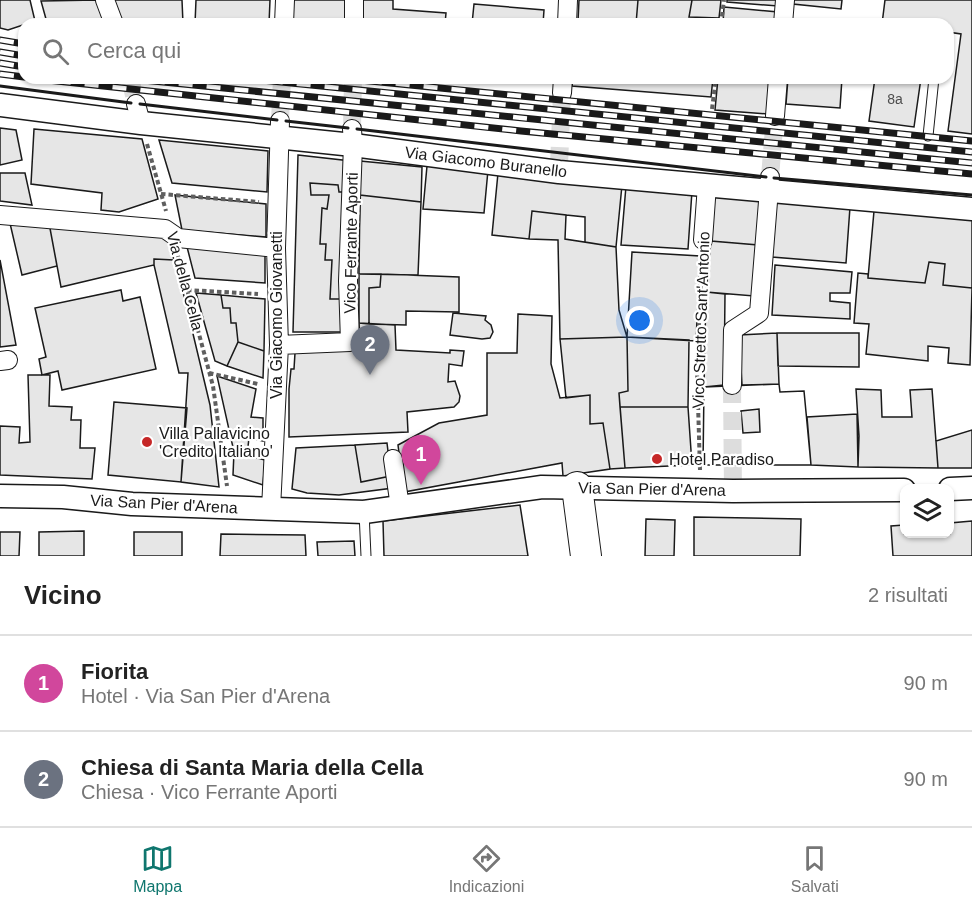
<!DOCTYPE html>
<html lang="it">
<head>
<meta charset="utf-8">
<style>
  body { margin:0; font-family:Helvetica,sans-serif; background:#f6f6f6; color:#222 }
  .controls { position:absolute; right:18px; bottom:18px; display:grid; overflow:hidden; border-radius:12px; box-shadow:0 2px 4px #0004 }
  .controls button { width:54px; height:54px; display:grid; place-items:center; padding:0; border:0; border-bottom:2px solid #e0e0e0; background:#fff; color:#222; font:30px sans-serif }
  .you { position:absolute; left:640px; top:321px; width:21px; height:21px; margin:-15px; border:4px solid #fff; border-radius:50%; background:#1a73e8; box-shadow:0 0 0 9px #1a73e833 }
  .badge { display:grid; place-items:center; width:39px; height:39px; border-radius:50%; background:#0f766e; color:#fff; font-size:20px; font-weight:700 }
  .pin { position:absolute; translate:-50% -50px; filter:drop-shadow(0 2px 3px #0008) }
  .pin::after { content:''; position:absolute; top:32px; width:21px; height:18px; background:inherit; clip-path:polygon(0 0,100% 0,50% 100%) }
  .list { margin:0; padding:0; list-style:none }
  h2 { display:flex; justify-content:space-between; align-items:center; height:78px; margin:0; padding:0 24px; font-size:26px }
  h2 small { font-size:20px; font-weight:400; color:#767676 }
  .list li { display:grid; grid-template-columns:39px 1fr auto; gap:18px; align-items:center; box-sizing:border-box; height:96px; padding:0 24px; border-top:2px solid #e0e0e0 }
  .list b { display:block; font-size:22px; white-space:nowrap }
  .list p { margin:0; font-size:20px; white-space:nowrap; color:#767676 }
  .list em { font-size:20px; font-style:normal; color:#767676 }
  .icon { flex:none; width:33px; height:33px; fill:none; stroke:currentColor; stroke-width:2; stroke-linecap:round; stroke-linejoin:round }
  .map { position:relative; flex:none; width:972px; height:556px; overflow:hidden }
  .search { position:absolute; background:#fff; box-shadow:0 2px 4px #0004; left:18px; right:18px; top:18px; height:66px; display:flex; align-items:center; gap:15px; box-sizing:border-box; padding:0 21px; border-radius:18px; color:#767676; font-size:22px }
  .sheet { height:270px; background:#fff }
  nav { display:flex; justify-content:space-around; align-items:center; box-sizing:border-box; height:84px; border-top:2px solid #e0e0e0; background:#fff; font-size:16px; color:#767676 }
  nav a { display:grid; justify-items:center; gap:3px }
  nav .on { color:#0f766e }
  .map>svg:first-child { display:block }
</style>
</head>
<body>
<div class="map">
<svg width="972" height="556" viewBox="0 0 972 556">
  <rect width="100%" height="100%" fill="#fff"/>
  <path fill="#e6e6e6" stroke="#1a1a1a" stroke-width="1.5" fill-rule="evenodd" d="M0,0H30L35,21L8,30L0,28Z
    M98,0L106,24H26L46,19L41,1Z
    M110,0H182L183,24H127L125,19L116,18Z
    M196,0H270L269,24H195Z
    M292,0H346V24H292Z
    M360,0H393V9L446,13L445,24H360Z
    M579,0H638L636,24L578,21Z
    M638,0H692L689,17L719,18L718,24H636Z
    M692,0H721L719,18L689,17Z
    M727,0H779L778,6L727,2Z
    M794,0H842L841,9L793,4Z
    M885,0H972V134L948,131L961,34L948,32V24H882Z
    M474,4L544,10L543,24H472Z
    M724,7L778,12L776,24H723Z
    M477,78H538V83Z
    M573,78H713L711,97L572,86Z
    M718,78H772L768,114L715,110Z
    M788,78H842L840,108L786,104Z
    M875,78H921L914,127L869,121Z
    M0,128L16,130L22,160L0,165Z
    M34,129L142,139L158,199L119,212L101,210L102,193L31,184Z
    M159,140L268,151L267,192L172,183Z
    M298,155L351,161L350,192H339L338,185L310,183L311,195H329L327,209L322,208L320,244H326L325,260H332L330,299H345L344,332H293Z
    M360,161L422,167L421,202L360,195Z
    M427,166L488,170L484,213L423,209Z
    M0,173H25L32,205L0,201Z
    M498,173L622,185L616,247L585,242V217L566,215L532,211L529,239L492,235Z
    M310,183L338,185L339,192H350L345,299H330L332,260H325L326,244H320L322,208L327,209L329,195H311Z
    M626,186L692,191L688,249L621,245Z
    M714,194L762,198L758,245L711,241Z
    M175,195L266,204V237L182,230Z
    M360,195L421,202L418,275L359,274Z
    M776,202L850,207L846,263L772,257Z
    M532,211L566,215L565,239L616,247L619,310L627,337L560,339L558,240L529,239Z
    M874,211L972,220V288L943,285L945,264L929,262L925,283L868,278Z
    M9,219L49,223L57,266L22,275Z
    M49,223L167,234L174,260L154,259V265L61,287Z
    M711,241L758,245L754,296L706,292Z
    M186,243L265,249V283L195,278Z
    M632,252L700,256L696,341L627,337Z
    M154,259L174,260L178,271L210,405L219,487L181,482L188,373H179L154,265Z
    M0,260L16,345L0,347Z
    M929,262L945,264L943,285L972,288L970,365L948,363L949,348L928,346V361L866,354L869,324L854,323L858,273L868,274V278L925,283Z
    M775,265L852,272L850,293H830V301L850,303V319L772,315Z
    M359,274H381L380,287L369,288V324L359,323Z
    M381,274L459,277V312L406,311V325L369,324V288L380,287Z
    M121,290L123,301L140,297L156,369L62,390L58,371L42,375L39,359L46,357L35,308Z
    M706,292L725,294L724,385L704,387Z
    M196,293L221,295L223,308H230L231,323H236L238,342L227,366L215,361Z
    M221,295L265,299L264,351L238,342L236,323H231L230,308H223Z
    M453,313L486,316L485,320L491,325L493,332L490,338L482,339L450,335Z
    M518,314L552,316L551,364L560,398L590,395V424L603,423L610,469L563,476L562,463L404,492L398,445L439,423L487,415V353H517Z
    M359,323L395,325L396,350L450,353V350L464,351L462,366L449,364L448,382L455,381L460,396L459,402L454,407L407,412L408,432L289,437V389L291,369H294L295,353L360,348Z
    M777,333L779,384L742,385L739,335Z
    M777,333H859V367L778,366Z
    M627,337L628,391L619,393L625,468L610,469L603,423L590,424V395L566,398L560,339Z
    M627,337L689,340L688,407H620L619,393L628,391Z
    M238,342L264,351L263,378L227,366Z
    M28,375H50L49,406L72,407L71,420H81L80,448H95L92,479L0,475V426L20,427L19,443L30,442Z
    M217,376L256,389L251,417L263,418V441L249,438L247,455L234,452Z
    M779,384L780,392L804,391L811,465H703L704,387ZM759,409L760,432L743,433L741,411Z
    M779,384L780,392L804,391L811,465H703L704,387Z
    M856,389L881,390L882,417H912L910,390L932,389L938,468L858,467L859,436Z
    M114,402L187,408L181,482L108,475Z
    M620,407H688L692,465L625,468Z
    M857,414L858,467L811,465L807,417Z
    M972,430V468H938L936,441Z
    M387,443L391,476L361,482L355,445Z
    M355,445L361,482L391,476L393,488L339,495L307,493L292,489L296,448Z
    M234,452L265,460L263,485L233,475Z
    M520,505L528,556H384L383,521Z
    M694,517L801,519L800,556H694Z
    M646,519L675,520L674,556H645Z
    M972,521V556H893L891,526L904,525V534H950V523Z
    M84,531V556H39V532Z
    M0,532H20L19,556H0Z
    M134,532H182V556H134Z
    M221,534L305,535L306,556H220Z
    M354,541L355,556H318L317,542Z"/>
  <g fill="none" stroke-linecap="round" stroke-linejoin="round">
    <path stroke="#ddd" stroke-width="18" stroke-dasharray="18 9" stroke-linecap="butt" d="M130,78L136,104
      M280,121L282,78
      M352,129L353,78
      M559,165L562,93
      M770,177L775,116
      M732,385L733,491"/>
    <g stroke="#1a1a1a" stroke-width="11">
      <path id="service" d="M928,136L934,78
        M364,512L366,556"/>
    </g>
    <g stroke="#1a1a1a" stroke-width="20">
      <path id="minor" d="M105,0L114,24
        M354,0V24
        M284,24L285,0
        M567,24L568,0
        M783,24L785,0
        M562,93L563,78
        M136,104L141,123
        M775,116L778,78
        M0,215L165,229L178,238L276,248
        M703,240L707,185
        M279,345L350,342L348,281L353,145L352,129
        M0,361L8,360
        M732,385L733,330L759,313L770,177
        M393,459L400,507
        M271,509L279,345L276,248L280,121"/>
    </g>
    <g stroke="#1a1a1a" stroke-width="25">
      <path id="tertiary" d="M0,105L141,123L353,145L559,172L972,209
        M950,489L972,488
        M0,496L63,497L132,504L364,512L542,487L733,491L904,490"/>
    </g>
    <g stroke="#1a1a1a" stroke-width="32">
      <path id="trunk" d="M577,487L586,556"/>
    </g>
    <path stroke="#5f5f5f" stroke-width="4" stroke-dasharray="4.5 3" stroke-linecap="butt" d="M721,24L724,0
      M712,109L716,78
      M147,144L166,211
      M161,194L259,202
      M178,256L213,386L227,486
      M187,290L258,294
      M209,373L258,384
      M700,470L697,370L702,258"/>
    <use href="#service" stroke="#fff" stroke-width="9"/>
    <use href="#minor" stroke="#fff" stroke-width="18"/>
    <use href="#tertiary" stroke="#fff" stroke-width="22"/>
    <use href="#trunk" stroke="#fff" stroke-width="30"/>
    <g stroke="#1a1a1a" stroke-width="7">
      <path id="rail" d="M0,40L24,44
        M0,52L24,56
        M0,63L24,67
        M0,74L24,77
        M29,78L521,131L972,174
        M123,78L972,163
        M241,78L972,152
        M340,78L972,141"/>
    </g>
    <use href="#rail" stroke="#fff" stroke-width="4.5" stroke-dasharray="14" stroke-linecap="butt"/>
    <path stroke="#1a1a1a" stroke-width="3" d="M0,86L131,103
      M140,104L277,120
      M286,121L348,128
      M357,129L766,177
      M774,178L972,195"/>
  </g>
  <g fill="#c62828" stroke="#fff" stroke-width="2">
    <circle cx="147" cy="442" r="6"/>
    <circle cx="657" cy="459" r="6"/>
  </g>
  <g text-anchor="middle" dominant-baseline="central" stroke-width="4.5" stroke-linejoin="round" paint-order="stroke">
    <g font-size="14" fill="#4d4d4d">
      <text x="895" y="99">8a</text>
    </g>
    <g font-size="16" fill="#1a1a1a" stroke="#fff">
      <text transform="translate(486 162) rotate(7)">Via Giacomo Buranello</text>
      <text transform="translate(351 243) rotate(-89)">Vico Ferrante Aporti</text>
      <text transform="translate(185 281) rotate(75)">Via della Cella</text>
      <text transform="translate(276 315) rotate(-90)">Via Giacomo Giovanetti</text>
      <text transform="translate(701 320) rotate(-88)">Vico Stretto Sant'Antonio</text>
      <text transform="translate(652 489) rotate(1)">Via San Pier d'Arena</text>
      <text transform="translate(164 504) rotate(3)">Via San Pier d'Arena</text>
    </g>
    <g font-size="16" fill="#1a1a1a" stroke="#fff" text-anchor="start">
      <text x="159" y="433">Villa Pallavicino<tspan x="159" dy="18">'Credito Italiano'</tspan></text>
      <text x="669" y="459">Hotel Paradiso</text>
    </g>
  </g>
</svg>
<div class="controls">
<button><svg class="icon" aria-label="layers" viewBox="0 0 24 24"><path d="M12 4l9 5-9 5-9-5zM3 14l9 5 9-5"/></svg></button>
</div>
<div class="you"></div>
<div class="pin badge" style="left:421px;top:485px;background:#d1479c">1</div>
<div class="pin badge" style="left:370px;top:375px;background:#6b7280">2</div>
<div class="search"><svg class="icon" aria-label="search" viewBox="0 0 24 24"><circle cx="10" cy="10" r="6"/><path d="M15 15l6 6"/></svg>Cerca qui</div>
</div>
<section class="sheet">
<h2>Vicino<small>2 risultati</small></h2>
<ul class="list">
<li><span class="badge" style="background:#d1479c">1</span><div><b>Fiorita</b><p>Hotel · Via San Pier d'Arena</p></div><em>90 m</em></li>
<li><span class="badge" style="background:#6b7280">2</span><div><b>Chiesa di Santa Maria della Cella</b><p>Chiesa · Vico Ferrante Aporti</p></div><em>90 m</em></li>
</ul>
</section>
<nav>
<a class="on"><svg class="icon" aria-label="map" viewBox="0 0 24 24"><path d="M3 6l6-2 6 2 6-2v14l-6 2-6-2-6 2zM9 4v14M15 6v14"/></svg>Mappa</a>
<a><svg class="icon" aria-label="directions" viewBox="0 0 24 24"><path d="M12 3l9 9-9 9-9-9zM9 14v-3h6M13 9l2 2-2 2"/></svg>Indicazioni</a>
<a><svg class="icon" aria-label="saved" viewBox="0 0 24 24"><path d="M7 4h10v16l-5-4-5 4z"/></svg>Salvati</a>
</nav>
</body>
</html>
